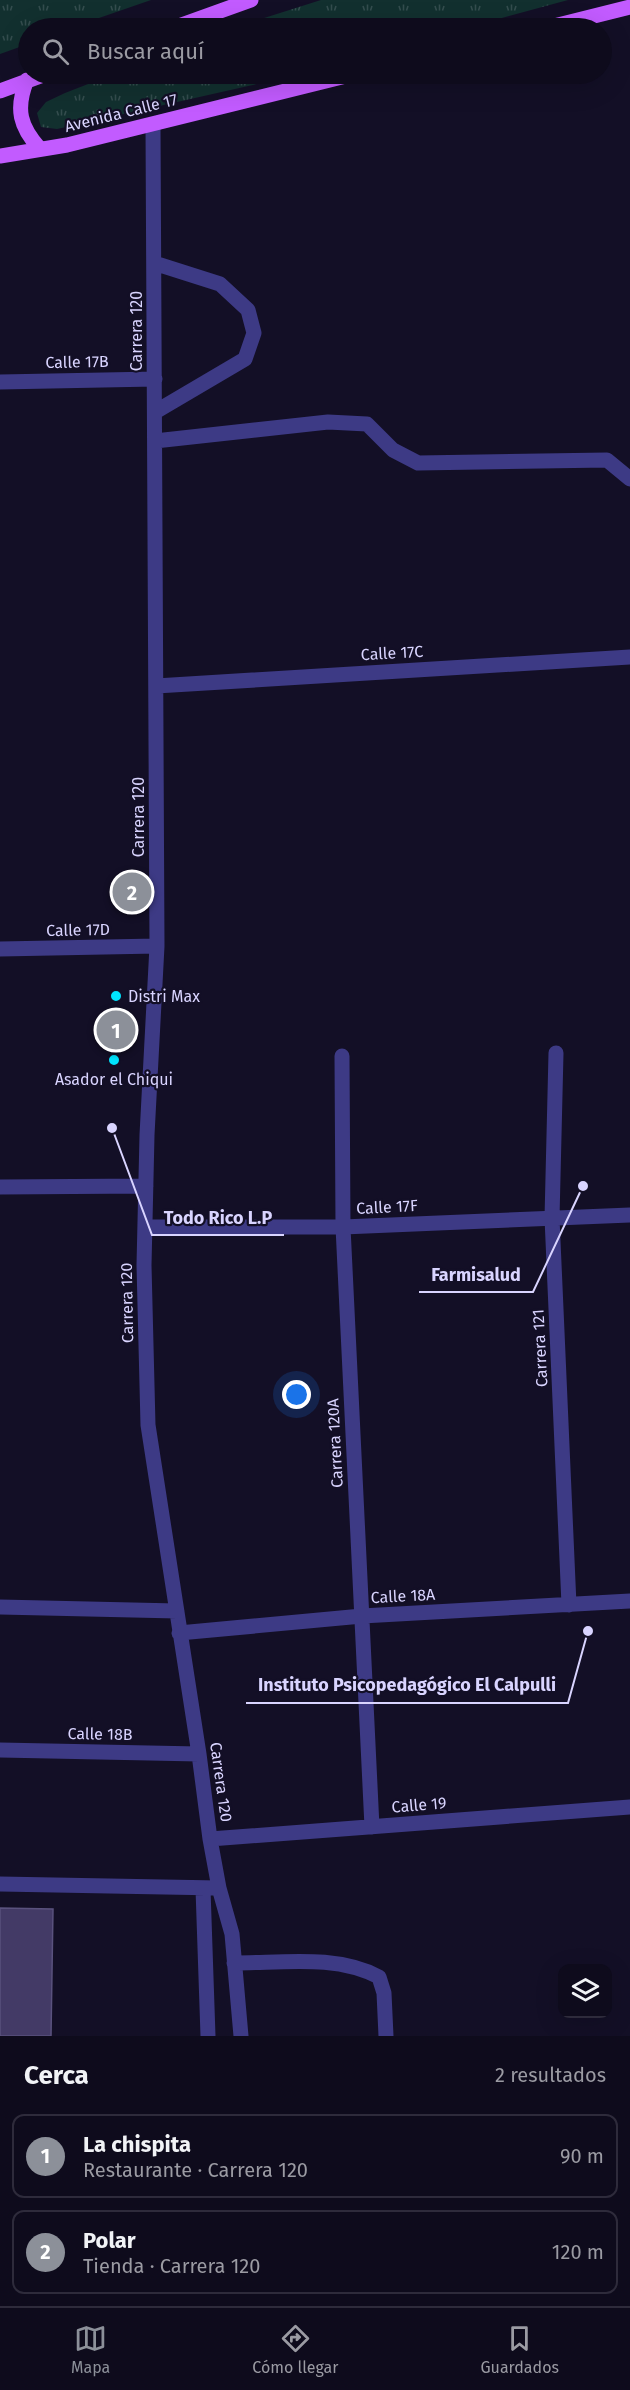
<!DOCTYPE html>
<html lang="es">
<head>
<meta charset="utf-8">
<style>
  body { margin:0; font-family:"Fira Sans",sans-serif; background:#1c1929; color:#f1f3f6 }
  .controls { position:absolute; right:18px; bottom:18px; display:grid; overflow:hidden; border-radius:12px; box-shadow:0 6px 24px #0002 }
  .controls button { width:54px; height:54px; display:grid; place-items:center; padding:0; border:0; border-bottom:2px solid #2e2b3b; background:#0e0b1c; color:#f1f3f6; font:30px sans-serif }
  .you { position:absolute; left:297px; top:1395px; width:21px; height:21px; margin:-15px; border:4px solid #fff; border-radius:50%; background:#1a73e8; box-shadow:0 0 0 9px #1a73e833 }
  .badge { display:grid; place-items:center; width:39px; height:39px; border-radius:50%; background:#8c9099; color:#fff; font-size:20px; font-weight:700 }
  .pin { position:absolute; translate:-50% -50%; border:3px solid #fff; box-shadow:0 2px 6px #0006 }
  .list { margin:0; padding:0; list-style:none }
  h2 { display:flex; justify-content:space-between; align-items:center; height:78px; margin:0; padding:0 24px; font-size:26px }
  h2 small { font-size:20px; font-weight:400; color:#9b9ba3 }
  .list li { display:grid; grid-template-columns:39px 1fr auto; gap:18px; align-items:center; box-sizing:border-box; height:84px; margin:0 12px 12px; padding:0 12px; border:2px solid #2e2b3b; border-radius:12px }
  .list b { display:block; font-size:22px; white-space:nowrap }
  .list p { margin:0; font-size:20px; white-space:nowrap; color:#9b9ba3 }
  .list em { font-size:20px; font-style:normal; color:#9b9ba3 }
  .icon { flex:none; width:33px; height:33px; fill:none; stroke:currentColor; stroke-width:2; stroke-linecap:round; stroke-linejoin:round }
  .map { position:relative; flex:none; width:630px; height:2036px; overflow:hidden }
  .search { position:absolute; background:#0e0b1c; box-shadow:0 6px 24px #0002; left:18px; right:18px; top:18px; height:66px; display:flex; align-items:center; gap:15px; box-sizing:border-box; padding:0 21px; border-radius:33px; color:#9b9ba3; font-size:22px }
  .sheet { height:270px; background:#0e0b1c }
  nav { display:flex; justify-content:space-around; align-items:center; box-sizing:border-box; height:84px; border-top:2px solid #2e2b3b; background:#0e0b1c; font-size:16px; color:#9b9ba3 }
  nav a { display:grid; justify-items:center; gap:3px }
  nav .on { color:#8c9099 }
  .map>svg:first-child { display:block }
</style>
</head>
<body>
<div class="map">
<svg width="630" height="2036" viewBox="0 0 630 2036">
  <defs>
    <pattern id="grass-tufts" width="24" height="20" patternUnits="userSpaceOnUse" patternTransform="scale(1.5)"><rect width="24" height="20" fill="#12302f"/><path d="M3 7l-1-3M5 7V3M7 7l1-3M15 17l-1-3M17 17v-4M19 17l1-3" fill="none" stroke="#344d4e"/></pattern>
  </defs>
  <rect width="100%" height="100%" fill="#130f26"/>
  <path fill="url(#grass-tufts)" d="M0,0H151L70,28H28V44L0,54Z
    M321,0H568L465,28H233Z
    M114,74H301L57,129L41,127L37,113L46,102L65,93Z"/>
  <path fill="#433a66" stroke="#5a527e" stroke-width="1.5" d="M0,1908L53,1909L51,2036H0Z"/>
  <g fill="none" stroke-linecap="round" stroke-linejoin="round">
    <path stroke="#3d3a85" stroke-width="15" d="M153,125L157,946L147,1135L144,1265L148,1425L199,1754L210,1839L219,1888L232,1934L241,2036
      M154,263L220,284L248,310L254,333L245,359L155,412
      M0,382L155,379
      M155,441L328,422L367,424L393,450L418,463L607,460L630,479
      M156,686L630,657
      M0,949L157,946
      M556,1053L552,1218L569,1605
      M342,1056L343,1227L372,1827
      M0,1187L146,1186
      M146,1227H343L630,1215
      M0,1607L177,1611
      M179,1633L362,1616L630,1601
      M0,1750L199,1754
      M210,1839L630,1807
      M0,1884L219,1888
      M203,1889L208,2036
      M234,1963C282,1963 336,1954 379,1977L384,1993L386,2036"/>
    <path stroke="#c25bff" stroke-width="15" d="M173,28L251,0
      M546,28L630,7
      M27,80C15,109 20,127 40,149
      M0,91L46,74
      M0,156L67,145L354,74"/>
  </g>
  <g fill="#00e5ff" stroke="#130f26" stroke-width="2">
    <circle cx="116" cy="996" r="6"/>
    <circle cx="114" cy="1060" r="6"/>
  </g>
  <g text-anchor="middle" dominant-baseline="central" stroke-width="4.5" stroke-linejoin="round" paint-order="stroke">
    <g font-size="16" fill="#d9d4ff" stroke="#130f26">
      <text transform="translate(121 113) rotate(-14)">Avenida Calle 17</text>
      <text transform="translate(136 331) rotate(-90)">Carrera 120</text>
      <text transform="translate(77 362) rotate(-1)">Calle 17B</text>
      <text transform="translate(392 653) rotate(-3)">Calle 17C</text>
      <text transform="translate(138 817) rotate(-90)">Carrera 120</text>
      <text transform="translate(78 930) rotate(-1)">Calle 17D</text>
      <text transform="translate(387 1207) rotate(-3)">Calle 17F</text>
      <text transform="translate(127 1303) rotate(-91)">Carrera 120</text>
      <text transform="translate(540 1348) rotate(-93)">Carrera 121</text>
      <text transform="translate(335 1443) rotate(-93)">Carrera 120A</text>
      <text transform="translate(403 1596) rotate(-3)">Calle 18A</text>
      <text transform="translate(100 1734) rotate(1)">Calle 18B</text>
      <text transform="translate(221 1782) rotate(82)">Carrera 120</text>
      <text transform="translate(419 1805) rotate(-5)">Calle 19</text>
    </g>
    <g font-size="16" fill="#d9d4ff" stroke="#130f26" text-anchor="start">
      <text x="128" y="996">Distri Max</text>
      <text x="114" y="1079" text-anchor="middle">Asador el Chiqui</text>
    </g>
  </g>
  <path fill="none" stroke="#d9d4ff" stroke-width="2" d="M112 1128L152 1235H284M583 1186L533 1292H419M588 1631L568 1703H246"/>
  <g fill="#d9d4ff" stroke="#130f26" stroke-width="2">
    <circle cx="112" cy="1128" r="6"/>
    <circle cx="583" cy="1186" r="6"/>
    <circle cx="588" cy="1631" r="6"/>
  </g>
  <g font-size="18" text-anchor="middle" font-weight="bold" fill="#d9d4ff" stroke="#130f26" stroke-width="4.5" stroke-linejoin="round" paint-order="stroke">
    <text x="218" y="1224">Todo Rico L.P</text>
    <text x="476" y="1281">Farmisalud</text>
    <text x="407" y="1691">Instituto Psicopedagógico El Calpulli</text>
  </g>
</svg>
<div class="controls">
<button><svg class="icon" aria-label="layers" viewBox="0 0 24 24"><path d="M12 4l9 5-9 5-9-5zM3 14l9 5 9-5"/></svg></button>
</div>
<div class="you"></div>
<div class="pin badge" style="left:116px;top:1030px">1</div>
<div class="pin badge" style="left:132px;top:892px">2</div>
<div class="search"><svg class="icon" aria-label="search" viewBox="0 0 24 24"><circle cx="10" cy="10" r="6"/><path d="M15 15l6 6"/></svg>Buscar aquí</div>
</div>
<section class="sheet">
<h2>Cerca<small>2 resultados</small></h2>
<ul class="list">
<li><span class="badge">1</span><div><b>La chispita</b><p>Restaurante · Carrera 120</p></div><em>90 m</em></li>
<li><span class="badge">2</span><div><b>Polar</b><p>Tienda · Carrera 120</p></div><em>120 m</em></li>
</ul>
</section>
<nav>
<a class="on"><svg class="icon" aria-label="map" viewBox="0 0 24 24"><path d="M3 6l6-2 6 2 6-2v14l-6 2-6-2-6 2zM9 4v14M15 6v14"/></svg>Mapa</a>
<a><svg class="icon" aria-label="directions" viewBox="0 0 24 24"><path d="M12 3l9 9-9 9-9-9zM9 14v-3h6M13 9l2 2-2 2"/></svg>Cómo llegar</a>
<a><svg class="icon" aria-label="saved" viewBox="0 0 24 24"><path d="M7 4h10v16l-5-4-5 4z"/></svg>Guardados</a>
</nav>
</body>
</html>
